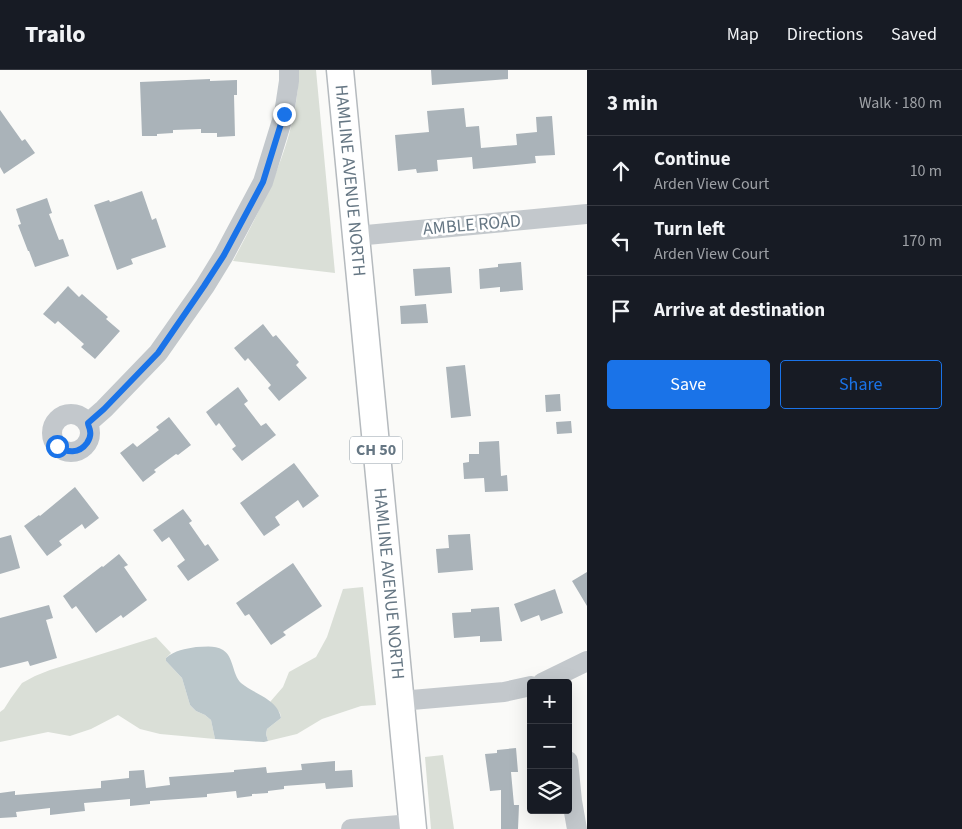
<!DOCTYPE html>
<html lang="en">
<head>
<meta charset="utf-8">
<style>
  body { margin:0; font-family:"Source Sans 3",sans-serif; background:#242831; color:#f1f3f6 }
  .controls { position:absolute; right:15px; bottom:15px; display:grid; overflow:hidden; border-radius:5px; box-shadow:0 5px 20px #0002 }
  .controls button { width:45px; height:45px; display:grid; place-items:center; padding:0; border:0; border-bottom:1px solid #363941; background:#171b24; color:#f1f3f6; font:25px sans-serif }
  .stop { position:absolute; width:15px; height:15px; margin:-11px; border:4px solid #1a73e8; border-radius:50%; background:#fff }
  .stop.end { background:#1a73e8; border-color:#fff; box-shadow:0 1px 5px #0008 }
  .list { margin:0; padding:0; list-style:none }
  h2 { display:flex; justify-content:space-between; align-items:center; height:65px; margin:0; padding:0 20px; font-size:21px }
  h2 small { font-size:16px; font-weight:400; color:#9ea1a6 }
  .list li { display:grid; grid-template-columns:32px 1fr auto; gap:15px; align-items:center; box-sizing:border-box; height:70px; padding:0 20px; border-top:1px solid #363941 }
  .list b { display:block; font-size:19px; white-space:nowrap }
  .list p { margin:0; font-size:16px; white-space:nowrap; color:#9ea1a6 }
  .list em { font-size:16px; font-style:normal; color:#9ea1a6 }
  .actions { display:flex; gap:10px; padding:15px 20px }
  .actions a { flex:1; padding:11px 0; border:1px solid #1a73e8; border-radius:5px; text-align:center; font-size:18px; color:#1a73e8 }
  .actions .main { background:#1a73e8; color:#fff }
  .icon { flex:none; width:28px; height:28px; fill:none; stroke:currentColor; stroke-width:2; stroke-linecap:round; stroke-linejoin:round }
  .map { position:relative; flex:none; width:587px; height:759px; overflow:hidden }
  header { display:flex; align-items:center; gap:30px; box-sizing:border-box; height:70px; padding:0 25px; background:#171b24; border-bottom:1px solid #363941 }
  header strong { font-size:24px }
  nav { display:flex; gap:28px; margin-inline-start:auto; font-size:18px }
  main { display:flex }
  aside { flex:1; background:#171b24 }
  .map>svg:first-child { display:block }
</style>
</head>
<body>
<header>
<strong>Trailo</strong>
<nav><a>Map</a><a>Directions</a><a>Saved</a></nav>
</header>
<main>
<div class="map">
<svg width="587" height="759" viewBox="0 0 587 759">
  <rect width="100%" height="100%" fill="#fafaf8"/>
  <path fill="#dadfd7" d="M299,0H316L335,203L233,191C265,130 297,71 299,0Z
    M363,517L376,635L361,636L322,649L297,664L268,671L266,664L267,659L281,648L280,643L270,632L283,617L289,602L316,587L327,567L343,519Z
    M156,567L171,583L166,588V591L182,608L190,635L196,641L205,645L211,650L215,669L160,664L140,659L118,645L91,659L70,666L48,662L0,672V642L4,639L11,628L22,613L35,606L50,600Z
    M443,685L454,759H431L425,687Z"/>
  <path fill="#bbc7cb" d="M196,577C205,577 215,575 223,580C234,587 232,604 241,613C254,624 278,629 281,648L267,659L266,664L268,671L264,672L215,669L211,650L205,645L196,641L190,635L182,608L166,591V588C175,580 185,579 196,577Z"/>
  <path fill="#aab3b9" d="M431,0H508V9L432,15Z
    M210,9V11L237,10V25H234L235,66L217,67V63H201V59L173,60V63L157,64V66H142L140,12Z
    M464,38L466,57L479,56L481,78L517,75L516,64L537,62L536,47L552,46L555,85L535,86L536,93L473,99L472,87L437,90L438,101L417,103L416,99L398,101L395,65L429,62L427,41Z
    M0,40L22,71L25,69L35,83L4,104L0,97Z
    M142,121L152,150L156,148L166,177L131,189L133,194L117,200L94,135L109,130L110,132Z
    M47,128L52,143L49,144L59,170L63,169L69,186L35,197L29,181H28L18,155L21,154L16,139Z
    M521,192L523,220L500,222V217L480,219L479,199L498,197V194Z
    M450,197L452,223L415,226L413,199Z
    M68,216L79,227L82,224L108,247L106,249L120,261L95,289L81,277L84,274L58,251L55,254L43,244Z
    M426,234L428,253L401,254L400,236Z
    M263,254L273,267L276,265L299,292L296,295L307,308L279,331L268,318L271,315L259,301L248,288L245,291L234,278Z
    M465,295L471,346L451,348L446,297Z
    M238,317L248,331L244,334L261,356L266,353L276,365L242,391L232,379L236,376L219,353L216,356L206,342Z
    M560,324L561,341L546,342L545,325Z
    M169,347L191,375L178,385L176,384L154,400L156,402L143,412L120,383L133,373L137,377L159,360L156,357Z
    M571,351L572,363L557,364L556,352Z
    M499,371L501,406L507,405L508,421L485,422L484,408L464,409L463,393L469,392V384H479V372Z
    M294,393L319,426L303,438L298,430L275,447L280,455L264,466L240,433Z
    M75,417L99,448L85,459L82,454L59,471L62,475L47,486L24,456L39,445L40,446Z
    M183,439L192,451L189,453L205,476L208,474L219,490L188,511L177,496L185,490L169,467L162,472L153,460Z
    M470,464L473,500L438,503L436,479L449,478L448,465Z
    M11,465L20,498L0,504V468Z
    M119,484L128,495L124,497L147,530L123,548L121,545L96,563L76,536L72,539L63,526L102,496L103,497Z
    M293,493L322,536L283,562L286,565L271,575L249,544L245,546L236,533Z
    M587,502V536L572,511Z
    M555,519L563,543L541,551L539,545L521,552L514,534Z
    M49,535L53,548L46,550L57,588L30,596L28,591L0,598V548Z
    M499,537L502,571L480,572V566L454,568L452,543L471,542V539Z
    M516,678L518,702H511L514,735H519L518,759H501V720L490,721L485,684L497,683V680Z
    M335,691V701L352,700L353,717L326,719L325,713L284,716V719L268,721V723L252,724V726L237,728L236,721L207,724V727L150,731V734L130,736V729L84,733L85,741L50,745V738L16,742L17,747L0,748V723L15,721V725L101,718V711L129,708V701L144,700L146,718L170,715L169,707L234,702V700L266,697L267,703L302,700L301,694Z"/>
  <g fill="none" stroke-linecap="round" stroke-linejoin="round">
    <g stroke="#b5babe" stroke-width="29">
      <g id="major">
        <path id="s1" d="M340,0L413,759"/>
      </g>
    </g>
    <path stroke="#c3c8cc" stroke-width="20" d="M356,166L587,144
      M52 363a19 19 0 1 1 38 0a19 19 0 1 1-38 0Z
      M88,353L104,339L158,283L205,216L224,185L263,112L284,44L289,11V0
      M542,613L587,591
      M400,631L504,622L531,616
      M568,691L572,731L577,759
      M351,759L412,754"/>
    <use href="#major" stroke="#fff" stroke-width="26"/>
  </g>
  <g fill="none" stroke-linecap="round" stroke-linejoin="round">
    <path stroke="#1a73e8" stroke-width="6" d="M57,376C67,383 79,384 87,373C89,370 91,365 90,361C90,358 88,356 88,353L104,339L158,283L204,216L224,185L263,112L284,44"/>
  </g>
  <g text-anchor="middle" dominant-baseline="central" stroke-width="5" stroke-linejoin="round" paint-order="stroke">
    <rect fill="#fff" stroke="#939fa8" stroke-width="1" x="350" y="366.5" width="52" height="27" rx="4"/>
    <g font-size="16" font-weight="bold" fill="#657683">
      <text x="376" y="380">CH 50</text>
    </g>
    <g font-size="18" fill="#657683" stroke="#fff">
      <text stroke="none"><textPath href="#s1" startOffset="111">HAMLINE AVENUE NORTH</textPath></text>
      <text transform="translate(472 155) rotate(-5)">AMBLE ROAD</text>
      <text stroke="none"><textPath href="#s1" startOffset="516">HAMLINE AVENUE NORTH</textPath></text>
    </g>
  </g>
</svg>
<div class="controls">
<button>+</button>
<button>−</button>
<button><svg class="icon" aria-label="layers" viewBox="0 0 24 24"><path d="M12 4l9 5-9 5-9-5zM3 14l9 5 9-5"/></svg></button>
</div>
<div class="stop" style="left:57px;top:376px"></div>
<div class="stop end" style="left:284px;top:44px"></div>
</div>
<aside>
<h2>3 min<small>Walk · 180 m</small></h2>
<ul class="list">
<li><svg class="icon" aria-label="ahead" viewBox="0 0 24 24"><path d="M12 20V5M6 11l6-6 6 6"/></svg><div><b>Continue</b><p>Arden View Court</p></div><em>10 m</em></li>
<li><svg class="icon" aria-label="left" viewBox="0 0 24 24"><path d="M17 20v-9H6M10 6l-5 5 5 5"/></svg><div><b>Turn left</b><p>Arden View Court</p></div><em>170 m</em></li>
<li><svg class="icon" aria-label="arrive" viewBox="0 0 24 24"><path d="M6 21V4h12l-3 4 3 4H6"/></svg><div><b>Arrive at destination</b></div></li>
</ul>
<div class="actions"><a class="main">Save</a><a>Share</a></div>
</aside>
</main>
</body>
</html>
